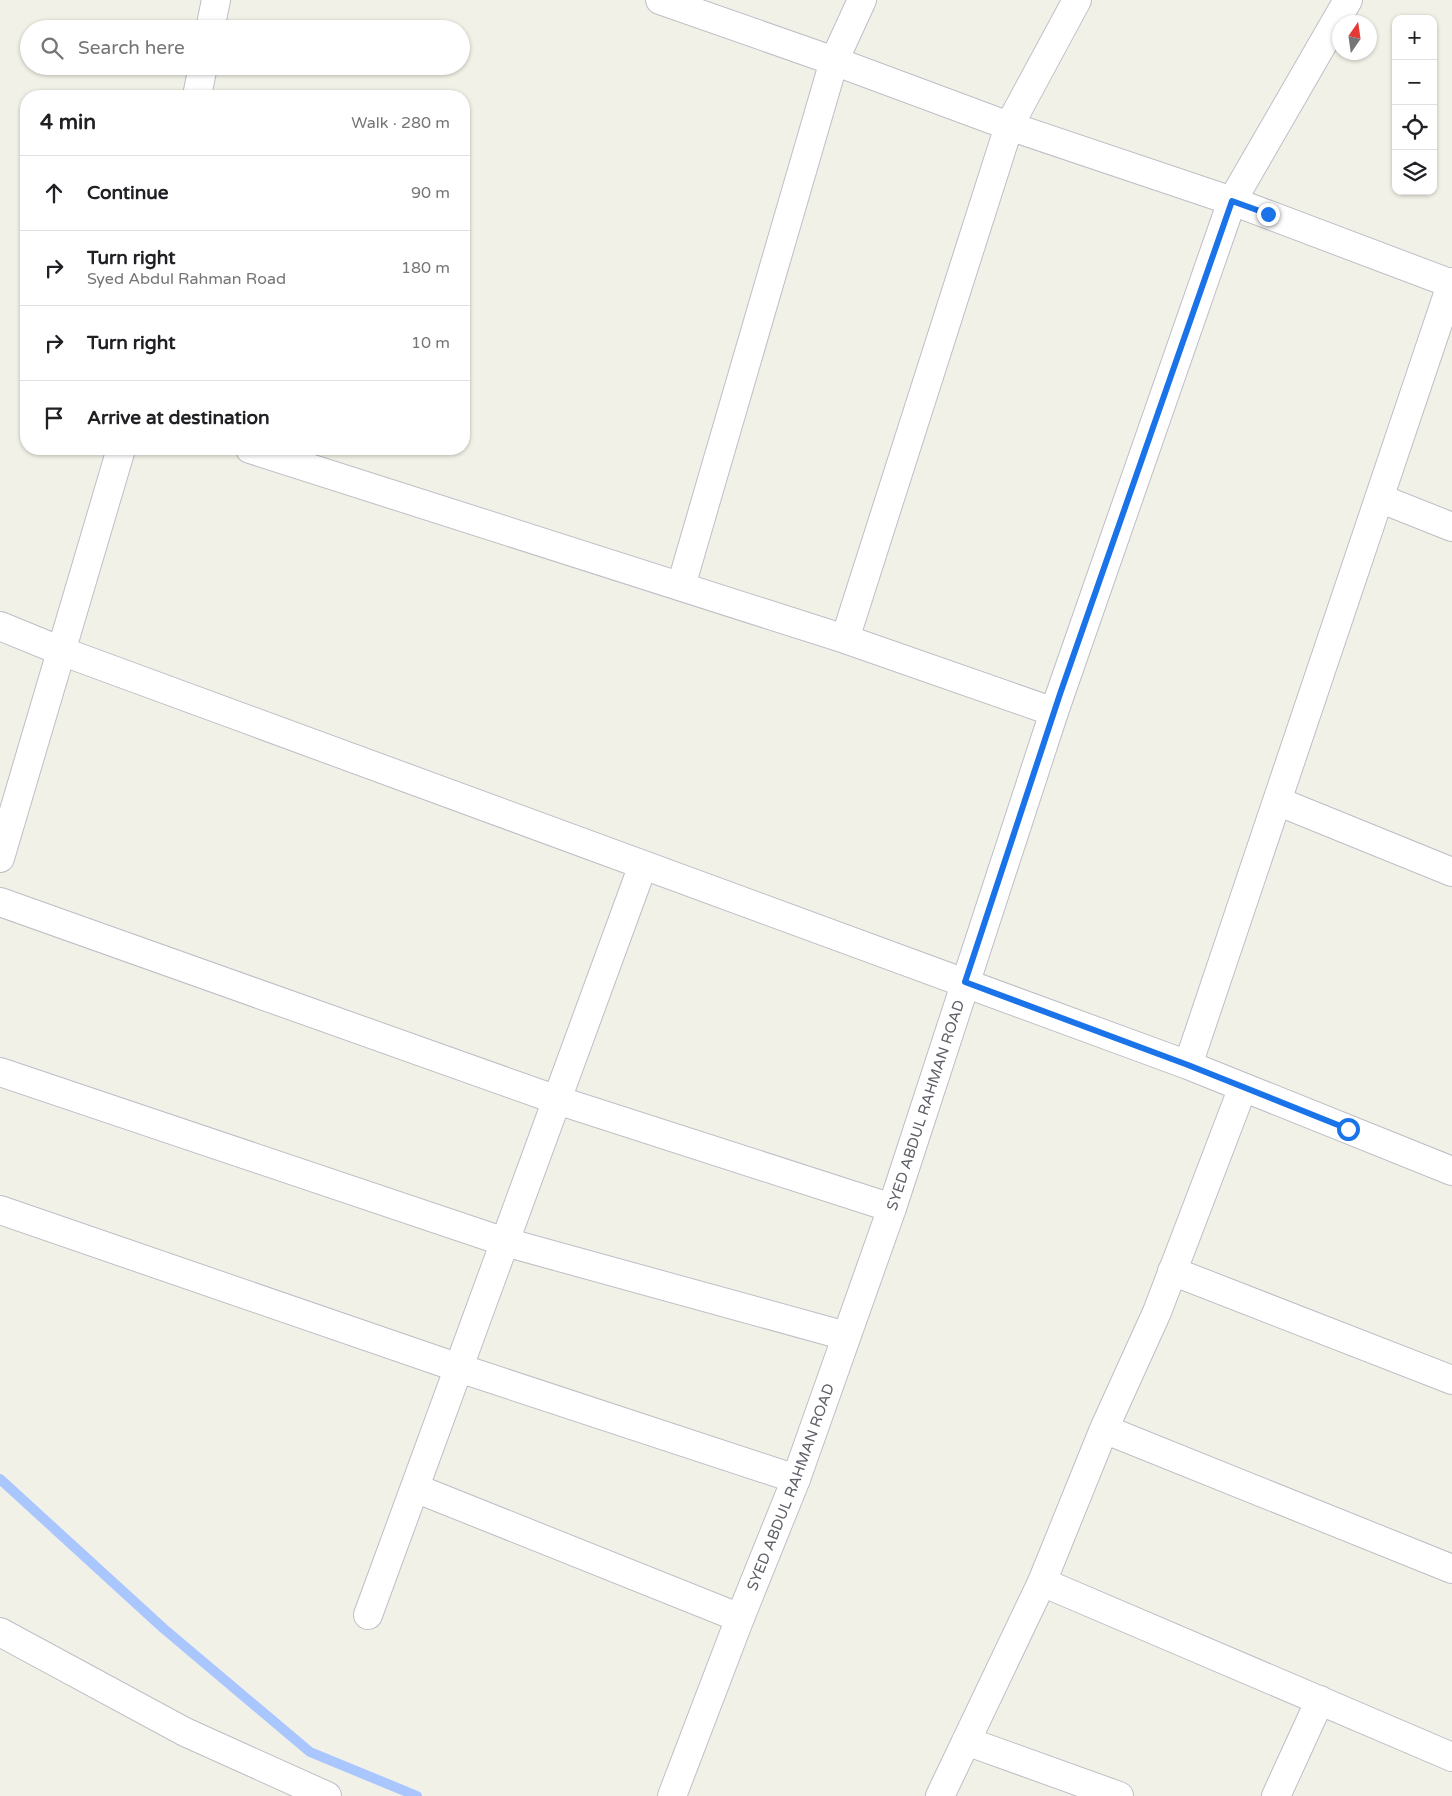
<!DOCTYPE html>
<html lang="en">
<head>
<meta charset="utf-8">
<style>
  body { margin:0; font-family:"Varela Round",sans-serif; background:#f6f6f6; color:#202124 }
  .controls { position:absolute; right:15px; top:15px; display:grid; overflow:hidden; border-radius:10px; box-shadow:0 1px 4px #0004 }
  .controls button { width:45px; height:45px; display:grid; place-items:center; padding:0; border:0; border-bottom:1px solid #e0e0e0; background:#fff; color:#202124; font:25px sans-serif }
  .compass { position:absolute; left:1332px; top:15px; width:45px; height:45px; border-radius:50%; background:#fff; box-shadow:0 1px 4px #0004; rotate:13deg }
  .stop { position:absolute; width:15px; height:15px; margin:-11px; border:4px solid #1a73e8; border-radius:50%; background:#fff }
  .stop.end { background:#1a73e8; border-color:#fff; box-shadow:0 1px 5px #0008 }
  .list { margin:0; padding:0; list-style:none }
  h2 { display:flex; justify-content:space-between; align-items:center; height:65px; margin:0; padding:0 20px; font-size:21px }
  h2 small { font-size:16px; font-weight:400; color:#757577 }
  .list li { display:grid; grid-template-columns:32px 1fr auto; gap:15px; align-items:center; box-sizing:border-box; height:75px; padding:0 20px; border-top:1px solid #e0e0e0 }
  .list b { display:block; font-size:19px; white-space:nowrap }
  .list p { margin:0; font-size:16px; white-space:nowrap; color:#757577 }
  .list em { font-size:16px; font-style:normal; color:#757577 }
  .icon { flex:none; width:28px; height:28px; fill:none; stroke:currentColor; stroke-width:2; stroke-linecap:round; stroke-linejoin:round }
  .map { position:relative; flex:none; width:1452px; height:1796px; overflow:hidden }
  .search { position:absolute; background:#fff; box-shadow:0 1px 4px #0004; left:20px; top:20px; width:450px; height:55px; display:flex; align-items:center; gap:12px; box-sizing:border-box; padding:0 18px; border-radius:28px; color:#757577; font-size:19px }
  .panel { position:absolute; background:#fff; box-shadow:0 1px 4px #0004; left:20px; top:90px; width:450px; height:365px; border-radius:20px }
  .map>svg:first-child { display:block }
</style>
</head>
<body>
<div class="map">
<svg width="1452" height="1796" viewBox="0 0 1452 1796">
  <rect width="100%" height="100%" fill="#f1f1e7"/>
  <g fill="none" stroke-linecap="round" stroke-linejoin="round">
    <path stroke="#a9c6ff" stroke-width="10" d="M0,1479L163,1628L310,1752L417,1796"/>
    <g stroke="#bebfc6" stroke-width="30">
      <path id="minor" d="M660,0L834,61L1009,126L1232,201L1452,284
        M210,29L216,0
        M197,96L203,66
        M250,449L845,639L1054,712
        M1379,498L1452,527
        M681,586L834,61L862,0
        M0,626L61,651L1188,1065L1452,1171
        M845,639L1009,126L1077,0
        M1277,801L1452,872
        M0,858L121,449
        M0,902L557,1100L892,1208
        M1188,1065L1452,282
        M0,1072L505,1242L846,1336
        M0,1210L459,1368L796,1479
        M1172,1271L1452,1380
        M1104,1429L1452,1569
        M415,1488L740,1618
        M1042,1582L1452,1757
        M368,1615L643,865
        M0,1632L185,1732L327,1796
        M966,1741L1119,1796
        M940,1796L1042,1582L1104,1429L1157,1312L1243,1087
        M1276,1796L1320,1700"/>
    </g>
    <g stroke="#bebfc6" stroke-width="30">
      <g id="tertiary">
        <path id="s1" d="M672,1796L740,1618L796,1479L892,1208L1054,712L1232,201L1348,0"/>
      </g>
    </g>
    <use href="#minor" stroke="#fff" stroke-width="28"/>
    <use href="#tertiary" stroke="#fff" stroke-width="28"/>
  </g>
  <g fill="none" stroke-linecap="round" stroke-linejoin="round">
    <path stroke="#1a73e8" stroke-width="6" d="M1268,214L1232,201L1060,694L965,982L1188,1065L1348,1129"/>
  </g>
  <g text-anchor="middle" dominant-baseline="central" stroke-width="4" stroke-linejoin="round" paint-order="stroke">
    <g font-size="15" fill="#5e6068" stroke="#fff">
      <text stroke="none"><textPath href="#s1" startOffset="736">SYED ABDUL RAHMAN ROAD</textPath></text>
      <text stroke="none"><textPath href="#s1" startOffset="331">SYED ABDUL RAHMAN ROAD</textPath></text>
    </g>
  </g>
</svg>
<div class="controls">
<button>+</button>
<button>−</button>
<button><svg class="icon" aria-label="locate" viewBox="0 0 24 24"><circle cx="12" cy="12" r="6"/><path d="M12 2v4M12 18v4M2 12h4M18 12h4"/></svg></button>
<button><svg class="icon" aria-label="layers" viewBox="0 0 24 24"><path d="M12 4l9 5-9 5-9-5zM3 14l9 5 9-5"/></svg></button>
</div>
<svg class="compass" viewBox="-18 -18 36 36"><path d="M0-13l5 13h-10z" fill="#e53935"/><path d="M0 13l5-13h-10z" fill="#757577"/></svg>
<div class="stop" style="left:1348px;top:1129px"></div>
<div class="stop end" style="left:1268px;top:214px"></div>
<div class="search"><svg class="icon" aria-label="search" viewBox="0 0 24 24"><circle cx="10" cy="10" r="6"/><path d="M15 15l6 6"/></svg>Search here</div>
<section class="panel">
<h2>4 min<small>Walk · 280 m</small></h2>
<ul class="list">
<li><svg class="icon" aria-label="ahead" viewBox="0 0 24 24"><path d="M12 20V5M6 11l6-6 6 6"/></svg><div><b>Continue</b></div><em>90 m</em></li>
<li><svg class="icon" aria-label="right" viewBox="0 0 24 24"><path d="M7 20v-9h11M14 6l5 5-5 5"/></svg><div><b>Turn right</b><p>Syed Abdul Rahman Road</p></div><em>180 m</em></li>
<li><svg class="icon" aria-label="right" viewBox="0 0 24 24"><path d="M7 20v-9h11M14 6l5 5-5 5"/></svg><div><b>Turn right</b></div><em>10 m</em></li>
<li><svg class="icon" aria-label="arrive" viewBox="0 0 24 24"><path d="M6 21V4h12l-3 4 3 4H6"/></svg><div><b>Arrive at destination</b></div></li>
</ul>
</section>
</div>
</body>
</html>
